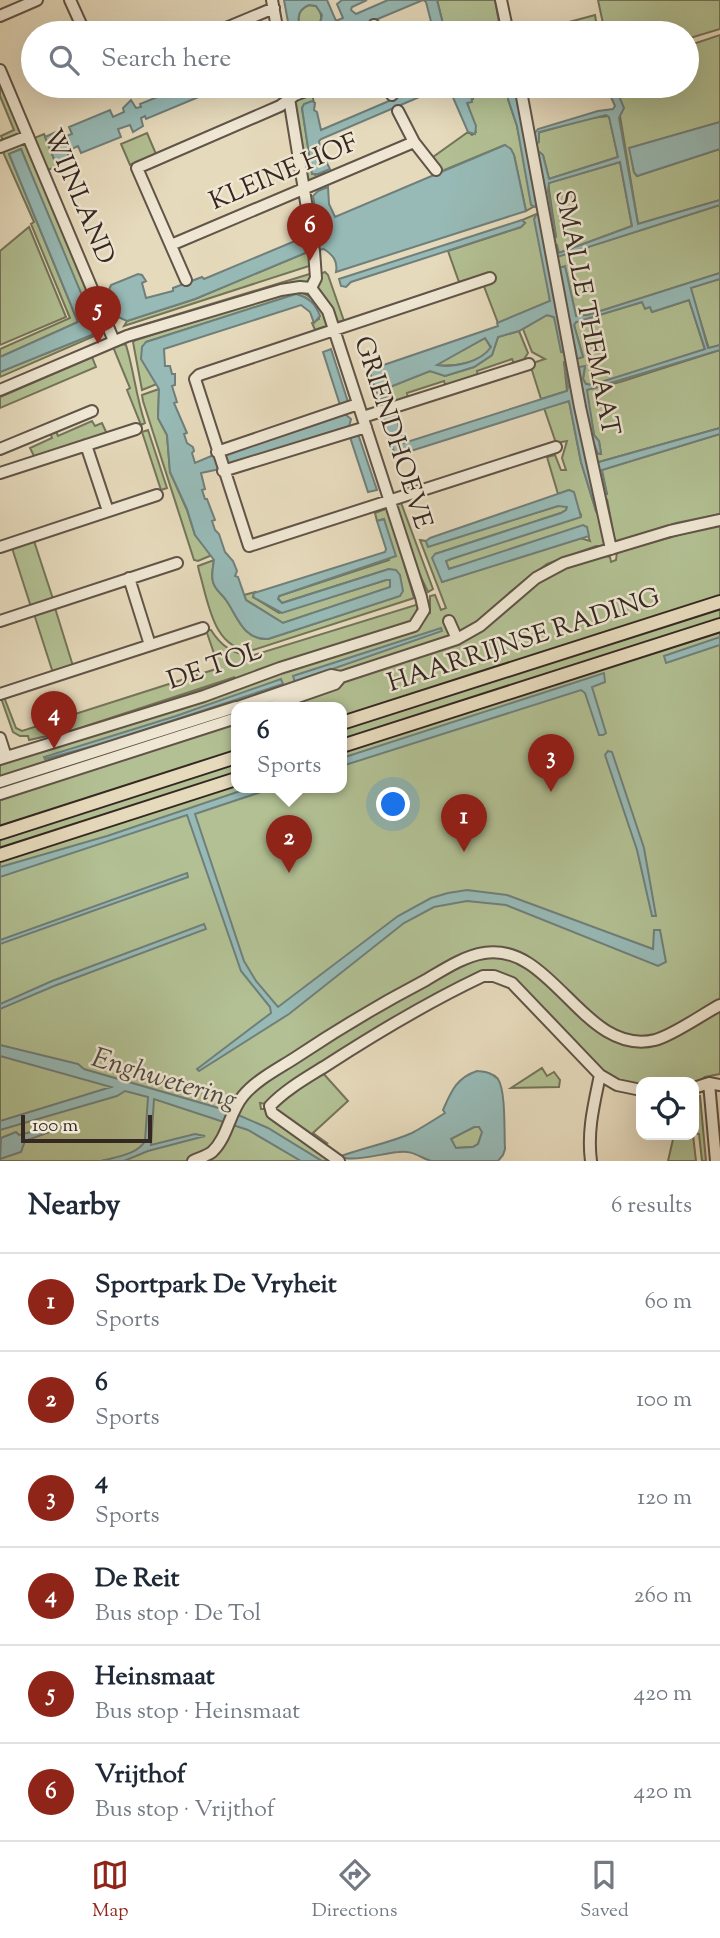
<!DOCTYPE html>
<html lang="en">
<head>
<meta charset="utf-8">
<style>
  body { margin:0; font-family:"Sorts Mill Goudy",serif; background:#f6f6f7; color:#1f2937 }
  .controls { position:absolute; right:21px; bottom:21px; display:grid; overflow:hidden; border-radius:14px; box-shadow:0 7px 28px #0002 }
  .controls button { width:63px; height:63px; display:grid; place-items:center; padding:0; border:0; border-bottom:2px solid #e0e1e3; background:#fff; color:#1f2937; font:35px sans-serif }
  .scale { position:absolute; left:21px; bottom:18px; width:131px; box-sizing:border-box; padding-left:7px; border:4px solid #352722; border-top:0; font-size:19px; line-height:24px; white-space:nowrap; color:#352722; -webkit-text-stroke:5px #efe7d3; paint-order:stroke }
  .you { position:absolute; left:394px; top:805px; width:24px; height:24px; margin:-18px; border:5px solid #fff; border-radius:50%; background:#1a73e8; box-shadow:0 0 0 10px #1a73e833 }
  .badge { display:grid; place-items:center; width:46px; height:46px; border-radius:50%; background:#8f2418; color:#fff; font-size:23px; font-weight:700 }
  .pin { position:absolute; translate:-50% -58px; filter:drop-shadow(0 2px 4px #0008) }
  .pin::after { content:''; position:absolute; top:37px; width:24px; height:21px; background:inherit; clip-path:polygon(0 0,100% 0,50% 100%) }
  .popup { position:absolute; left:231px; top:702px; width:116px; height:91px; box-sizing:border-box; display:grid; place-content:center; border-radius:14px; background:#fff; filter:drop-shadow(0 2px 5px #0005); font-size:23px; white-space:nowrap; color:#747a83 }
  .popup b { font-size:26px; color:#1f2937 }
  .popup::after { content:''; position:absolute; left:50%; top:100%; margin-left:-14px; border:14px solid transparent; border-top-color:#fff }
  .list { margin:0; padding:0; list-style:none }
  h2 { display:flex; justify-content:space-between; align-items:center; height:91px; margin:0; padding:0 28px; font-size:30px }
  h2 small { font-size:23px; font-weight:400; color:#747a83 }
  .list li { display:grid; grid-template-columns:46px 1fr auto; gap:21px; align-items:center; box-sizing:border-box; height:98px; padding:0 28px; border-top:2px solid #e0e1e3 }
  .list b { display:block; font-size:26px; white-space:nowrap }
  .list p { margin:0; font-size:23px; white-space:nowrap; color:#747a83 }
  .list em { font-size:23px; font-style:normal; color:#747a83 }
  .icon { flex:none; width:38px; height:38px; fill:none; stroke:currentColor; stroke-width:2; stroke-linecap:round; stroke-linejoin:round }
  .map { position:relative; flex:none; width:720px; height:1161px; overflow:hidden }
  .search { position:absolute; background:#fff; box-shadow:0 7px 28px #0002; left:21px; right:21px; top:21px; height:77px; display:flex; align-items:center; gap:18px; box-sizing:border-box; padding:0 24px; border-radius:38px; color:#747a83; font-size:26px }
  .sheet { height:679px; background:#fff }
  nav { display:flex; justify-content:space-around; align-items:center; box-sizing:border-box; height:98px; border-top:2px solid #e0e1e3; background:#fff; font-size:19px; color:#747a83 }
  nav a { display:grid; justify-items:center; gap:4px }
  nav .on { color:#8f2418 }
  .map>svg:first-child { display:block }
</style>
</head>
<body>
<div class="map">
<svg width="720" height="1161" viewBox="0 0 720 1161">
  <rect width="100%" height="100%" fill="#e6dabc"/>
  <filter id="stains"><feTurbulence type="fractalNoise" baseFrequency=".00286" numOctaves="4"/><feColorMatrix values="0 0 0 0 .2 0 0 0 0 .09 0 0 0 0 .02 0 0 0 .5 -.17"/></filter>
  <radialGradient id="worn" r=".72"><stop offset=".6" stop-color="#630" stop-opacity="0"/><stop offset="1" stop-color="#630" stop-opacity=".3"/></radialGradient>
  <path fill="#b2c093" stroke="#74745a" stroke-width="2" fill-rule="evenodd" d="M437,0H495L501,33H463L458,27L443,24Z
    M598,0H720V29L687,39V33H605Z
    M309,5L316,6C326,17 320,24 311,33H304C296,23 296,10 309,5Z
    M595,15L598,33H528Z
    M720,35V122L630,148L634,172L637,176L720,149V200L638,224L615,86H687V46Z
    M0,78L24,134L4,143L1,136L14,130L0,96Z
    M474,86H509L508,99L517,126L533,207L526,211L514,155L505,145L442,171V173L436,176L434,173L441,169L433,157L468,132L472,135L476,132L467,102L473,99L471,94Z
    M517,89H526L534,134L590,118L609,116L618,157L549,179L543,155L538,151L556,237L548,183L620,162L632,226L559,253V256L720,205V273L588,315L576,316L565,267L574,346L583,357L574,325L576,322L642,302L650,307L652,312L689,300L705,350L592,385L586,384L583,379L585,367L581,386L589,430L598,454H601L599,442L594,435L586,390L620,382L720,350V428L599,462L604,494H607L601,470L720,434V514L676,523L615,542L607,499L611,535L604,546H596L547,564L509,593L527,590L557,570L606,556L610,557L611,562L616,560L617,552L720,524V1074L705,1077L694,1084L641,1082V1087L620,1082L605,1073L494,973L311,1071L274,1094L266,1104L260,1103L261,1109H266L334,1159L329,1161H0V755L101,723L235,677L74,730L29,740L28,736H20L13,732L1,698L4,697L16,728L22,731L219,668L206,630H211C221,646 233,654 251,656L419,604L414,618L430,613V596L435,595L441,610L446,608L420,540L426,541L428,546L558,506H567L566,510L561,513L435,554L442,582L580,538L590,541L587,533L448,569L445,561L451,559L581,515L569,490L558,494L547,457L555,455L561,470H566L562,458L567,441L556,443L544,408L569,401L581,462L596,511L598,509L564,362L567,391L541,399L530,364L545,359L532,352L523,329L547,315L554,317L563,353L523,117C516,107 515,101 517,89ZM236,707H342V787H236Z
    M312,94L314,103L312,102L302,108L312,173L315,175L324,172V177L310,182L306,178L295,103L296,100Z
    M147,133L156,154L130,165L121,144Z
    M44,134L57,166L46,171L32,139Z
    M27,142L106,331L0,377V372L94,334L21,149L9,154L78,322L0,357V349L70,318L31,224L34,222L3,152Z
    M539,213L550,301L498,323L480,276L459,282L448,251L521,227L525,223L522,220Z
    M29,227L66,317L0,345V251Z
    M310,251L312,265L124,326L127,321L195,299Z
    M325,272L328,275L344,321L337,322L331,307L316,286L320,274Z
    M313,273L308,283L130,333L129,329Z
    M720,279V345L709,349L690,287Z
    M296,291C315,295 321,308 329,325L315,330L312,323L319,319C318,304 309,298 296,294L146,342L157,384L142,390L133,342L136,340L282,293Z
    M519,331L528,353L521,364L515,366L512,359L477,371L478,377L446,387L444,381L407,393L408,398L381,406L379,400L391,395L389,387L430,371L445,376L474,367L492,355L498,337Z
    M485,338L491,348C479,363 454,367 435,365Z
    M123,344L126,345C134,371 136,397 145,423L141,425L127,390L130,388L113,347Z
    M92,357L96,367L0,408V397Z
    M159,389L158,418L167,435L170,472L187,510L195,535L212,555L198,561L194,560L143,401L142,395Z
    M92,421L95,426L102,423L107,434L35,458L30,448L52,438L49,429L54,427L58,436Z
    M148,430L167,488L161,490L142,432Z
    M400,500L433,589L428,592L418,571L396,506Z
    M388,508L414,598L253,650C213,652 208,600 199,571L198,566L214,560C213,567 211,575 213,582C215,590 222,594 226,600C238,617 243,640 268,639L400,596L389,569L282,603L278,598L279,596L389,560L384,519L377,521L375,513Z
    M34,541L53,599L31,607L12,548Z
    M386,580H390L391,587L283,623L246,600L244,595L255,592L253,597L279,613Z
    M55,608L73,666L53,673L34,614Z
    M542,1068L547,1076L554,1072L560,1080L559,1087L511,1088Z
    M322,1072L348,1101L313,1133L327,1143L325,1144L275,1113L273,1105Z
    M700,1096L706,1161H702L699,1134L694,1133L695,1097Z
    M474,1127H479L483,1132L478,1144L473,1147L455,1148L451,1138Z
    M674,1135H693L696,1161H668Z"/>
  <path fill="#97bab6" stroke="#707f7b" stroke-width="2" fill-rule="evenodd" d="M284,0H327L336,21L343,18L337,4L342,0H367L352,7L351,10L356,14L388,0H437L443,24H453L463,33H434L426,2L423,0L361,26L338,33H310L320,25L322,15L316,6L309,5C296,10 296,23 304,33H290Z
    M184,86H225L146,119L145,116L141,118L143,126L133,132L130,125L118,129L121,137L81,153L78,146L67,151L69,158L56,164L45,137L58,131L61,138L72,134L69,127L110,110L113,117L124,112L123,108L131,100L136,108L141,107L140,104Z
    M424,86H445L321,139L319,141L322,160L326,161L330,169L318,174H312L302,108L304,104L312,101L315,103L314,110L317,112L321,130Z
    M448,86H474L471,94L472,102L467,103L476,126L475,134L468,132Z
    M509,86H517C518,99 515,105 523,117L539,203L535,207L531,205L517,126L508,99Z
    M606,86H615L624,108L619,118L638,224L720,200V205L557,257L554,246L557,245L559,253L632,226L620,162L549,183L548,191L556,237L552,238L536,155L538,151L543,155L549,179L618,157L609,117L606,115L539,132V142L536,144L534,134L538,129L598,111L613,109L615,106Z
    M720,122V149L637,176L634,172L629,148Z
    M505,145L511,149L514,155L526,211L336,272C338,261 333,255 324,249L310,251L195,299L127,321L118,317L108,292L111,285L138,274L142,275L146,281L142,283L146,298L173,291V288L202,277L204,279L307,236L319,232L313,196L318,191L328,187L329,204L335,217Z
    M21,149L96,329L94,334L0,372V357L78,322L9,154Z
    M536,215H541L566,352H561L554,317L547,315L519,331L498,337L492,355L474,367L445,376L430,371L390,387L389,397L379,400L369,370L498,326L497,323L550,301L534,219ZM485,338L491,347C480,363 454,368 437,365Z
    M522,220L525,223L521,227L351,282L346,287L341,286L339,279Z
    M565,266L576,316L588,315L720,273V279L691,288L708,348L720,345V350L587,390L594,435L599,441L601,453L598,454L589,431L579,367L585,366L583,379L586,384L592,385L705,349L689,300L652,312L650,307L645,309L642,302L576,322L574,325L583,357L577,359L559,268Z
    M296,294C309,298 315,303 320,316L314,323L310,312L301,305L164,349L165,366H170L172,374H175V385L172,386L177,402L174,403L187,433L184,434L187,443L193,447L194,451L192,453L195,463L216,454L345,414L351,419L349,427L220,469L201,473L205,489L202,490L205,499H207L215,520L212,521L215,530L219,534L225,552L233,561L237,571L235,576L238,577L246,600L283,623L390,587V580H386L282,613L253,597L254,593L385,552L386,549L377,521L384,519L396,556L279,596L278,599L282,603L389,569L396,570L400,575L403,591L400,596L268,639C243,640 238,617 226,600C222,594 215,590 213,582C211,575 213,567 214,560L195,535L187,509L170,472L167,435L158,418L159,389L141,359L142,347L146,342Z
    M331,349L348,402L340,405L323,352Z
    M564,362H567L598,511H596L581,462L569,401L395,456L383,418L395,413L404,443L567,391L568,387Z
    M720,428V434L602,470L607,494L604,495L596,465L599,462Z
    M358,434L377,490L368,492L350,437Z
    M569,490L574,492L581,517L451,559L446,561L449,569L583,525L587,527L589,536L442,582L432,558L435,554L561,513L566,510L567,507L558,506L428,547L426,541L430,538Z
    M441,628L442,631L295,682L293,676Z
    M720,637V645L666,663L664,656Z
    M604,673L605,682L592,687L606,733L603,735H599L585,693L581,690L342,766V758Z
    M281,679L283,684L105,743L45,759L44,757L176,716Z
    M608,751L612,752L644,848L656,916H652L637,850L605,755Z
    M252,787H276L195,814L244,961L256,981L278,1007L398,916L431,898L448,893L467,890L507,895L653,949L654,930H660L666,962L658,966L506,905L467,901L434,907L404,923L289,1014L199,1071L197,1069L271,1013L270,1007L241,971L187,815L0,877V867L107,836Z
    M187,873L188,877L0,944V940Z
    M204,924L206,929L54,986L0,1009V1004L52,981Z
    M0,1045L78,1064L84,1069L229,1111L268,1128L322,1161H301L248,1130L154,1099L151,1145L195,1134L205,1136L148,1151L124,1161H101C115,1157 137,1155 145,1141L148,1097L125,1091L117,1096L0,1130V1121L111,1087L0,1056Z
    M477,1071C484,1072 492,1072 498,1079C506,1091 504,1133 505,1149L503,1155L498,1161C483,1161 442,1161 431,1161C419,1157 412,1150 399,1152C383,1153 360,1161 345,1158L329,1161C355,1149 385,1145 412,1133C423,1127 434,1120 445,1113L443,1110C451,1092 456,1078 477,1071ZM474,1127H479L482,1132L478,1144L473,1147L456,1148L451,1139Z
    M53,1122L57,1125L55,1130L25,1141L21,1152L0,1159L1,1138L16,1132L19,1135L43,1129V1124Z"/>
  <g fill="none" stroke-linecap="round" stroke-linejoin="round">
    <g stroke="#615448" stroke-width="14">
      <path id="minor" d="M70,0L85,33
        M272,0L278,33
        M501,0L508,33
        M0,16L37,0
        M374,25L375,33
        M214,33L274,8
        M0,70L114,341
        M287,86L314,251L316,278L311,288
        M389,86L392,95
        M520,86L580,407L611,549
        M398,111L414,142L436,170
        M0,147L28,136
        M171,245L414,142
        M490,278L199,375L195,379L249,546L556,447
        M186,280L137,168L280,106L295,95L319,86
        M0,390L127,336L281,290L300,287L311,288
        M363,417L529,364
        M86,445L108,511
        M0,449L92,411
        M217,452L358,404
        M223,471L366,427
        M0,473L136,429
        M0,547L157,495
        M129,578L150,645
        M0,621L177,563
        M449,621L457,639
        M0,694L203,628
        M238,707L331,675L341,677L457,639L480,626L536,578L564,563L670,531L720,520
        M269,707L335,684L341,677
        M0,738L6,757
        M0,759L204,696L280,668L414,626L424,610L421,597L328,311L311,288
        M0,782L236,707
        M0,794L236,718
        M709,1083L716,1161
        M694,1088L709,1083L720,1085
        M193,1161C199,1158 207,1156 212,1152C228,1137 229,1113 243,1096C257,1079 280,1068 298,1056C340,1028 382,1003 426,980C443,970 464,956 484,953C552,941 584,1057 655,1040C672,1036 703,1014 720,1005
        M339,1161L272,1113L270,1106C286,1089 308,1077 327,1065C378,1032 428,1002 483,976H494L512,983L600,1075L617,1085L641,1090
        M591,1161C587,1131 594,1104 600,1075"/>
    </g>
    <g stroke="#352722" stroke-width="16">
      <path id="major" d="M342,723L720,602
        M342,746L720,625
        M0,833L236,757
        M0,855L236,779"/>
    </g>
    <use href="#minor" stroke="#efe7d3" stroke-width="10"/>
    <use href="#major" stroke="#e6dabc" stroke-width="12"/>
  </g>
  <g text-anchor="middle" dominant-baseline="central" stroke-width="5" stroke-linejoin="round" paint-order="stroke">
    <g font-size="26" fill="#352722" stroke="#efe7d3">
      <text transform="translate(284 173) rotate(-23)">KLEINE HOF</text>
      <text transform="translate(78 197) rotate(67)">WIJNLAND</text>
      <text transform="translate(586 313) rotate(79)">SMALLE THEMAAT</text>
      <text transform="translate(392 433) rotate(72)">GRIENDHOEVE</text>
      <text transform="translate(524 641) rotate(-18)">HAARRIJNSE RADING</text>
      <text transform="translate(215 667) rotate(-19)">DE TOL</text>
    </g>
    <g font-size="28" font-style="italic" fill="#4e4c47" stroke="#efe7d3">
      <text transform="translate(164 1080) rotate(17)">Enghwetering</text>
    </g>
  </g>
  <rect width="100%" height="100%" filter="url(#stains)"/>
  <rect width="100%" height="100%" fill="url(#worn)"/>
</svg>
<div class="controls">
<button><svg class="icon" aria-label="locate" viewBox="0 0 24 24"><circle cx="12" cy="12" r="6"/><path d="M12 2v4M12 18v4M2 12h4M18 12h4"/></svg></button>
</div>
<div class="scale">100 m</div>
<div class="you"></div>
<div class="pin badge" style="left:464px;top:852px">1</div>
<div class="pin badge" style="left:289px;top:873px">2</div>
<div class="popup"><b>6</b>Sports</div>
<div class="pin badge" style="left:551px;top:792px">3</div>
<div class="pin badge" style="left:54px;top:749px">4</div>
<div class="pin badge" style="left:98px;top:344px">5</div>
<div class="pin badge" style="left:310px;top:261px">6</div>
<div class="search"><svg class="icon" aria-label="search" viewBox="0 0 24 24"><circle cx="10" cy="10" r="6"/><path d="M15 15l6 6"/></svg>Search here</div>
</div>
<section class="sheet">
<h2>Nearby<small>6 results</small></h2>
<ul class="list">
<li><span class="badge">1</span><div><b>Sportpark De Vryheit</b><p>Sports</p></div><em>60 m</em></li>
<li><span class="badge">2</span><div><b>6</b><p>Sports</p></div><em>100 m</em></li>
<li><span class="badge">3</span><div><b>4</b><p>Sports</p></div><em>120 m</em></li>
<li><span class="badge">4</span><div><b>De Reit</b><p>Bus stop · De Tol</p></div><em>260 m</em></li>
<li><span class="badge">5</span><div><b>Heinsmaat</b><p>Bus stop · Heinsmaat</p></div><em>420 m</em></li>
<li><span class="badge">6</span><div><b>Vrijthof</b><p>Bus stop · Vrijthof</p></div><em>420 m</em></li>
</ul>
</section>
<nav>
<a class="on"><svg class="icon" aria-label="map" viewBox="0 0 24 24"><path d="M3 6l6-2 6 2 6-2v14l-6 2-6-2-6 2zM9 4v14M15 6v14"/></svg>Map</a>
<a><svg class="icon" aria-label="directions" viewBox="0 0 24 24"><path d="M12 3l9 9-9 9-9-9zM9 14v-3h6M13 9l2 2-2 2"/></svg>Directions</a>
<a><svg class="icon" aria-label="saved" viewBox="0 0 24 24"><path d="M7 4h10v16l-5-4-5 4z"/></svg>Saved</a>
</nav>
</body>
</html>
